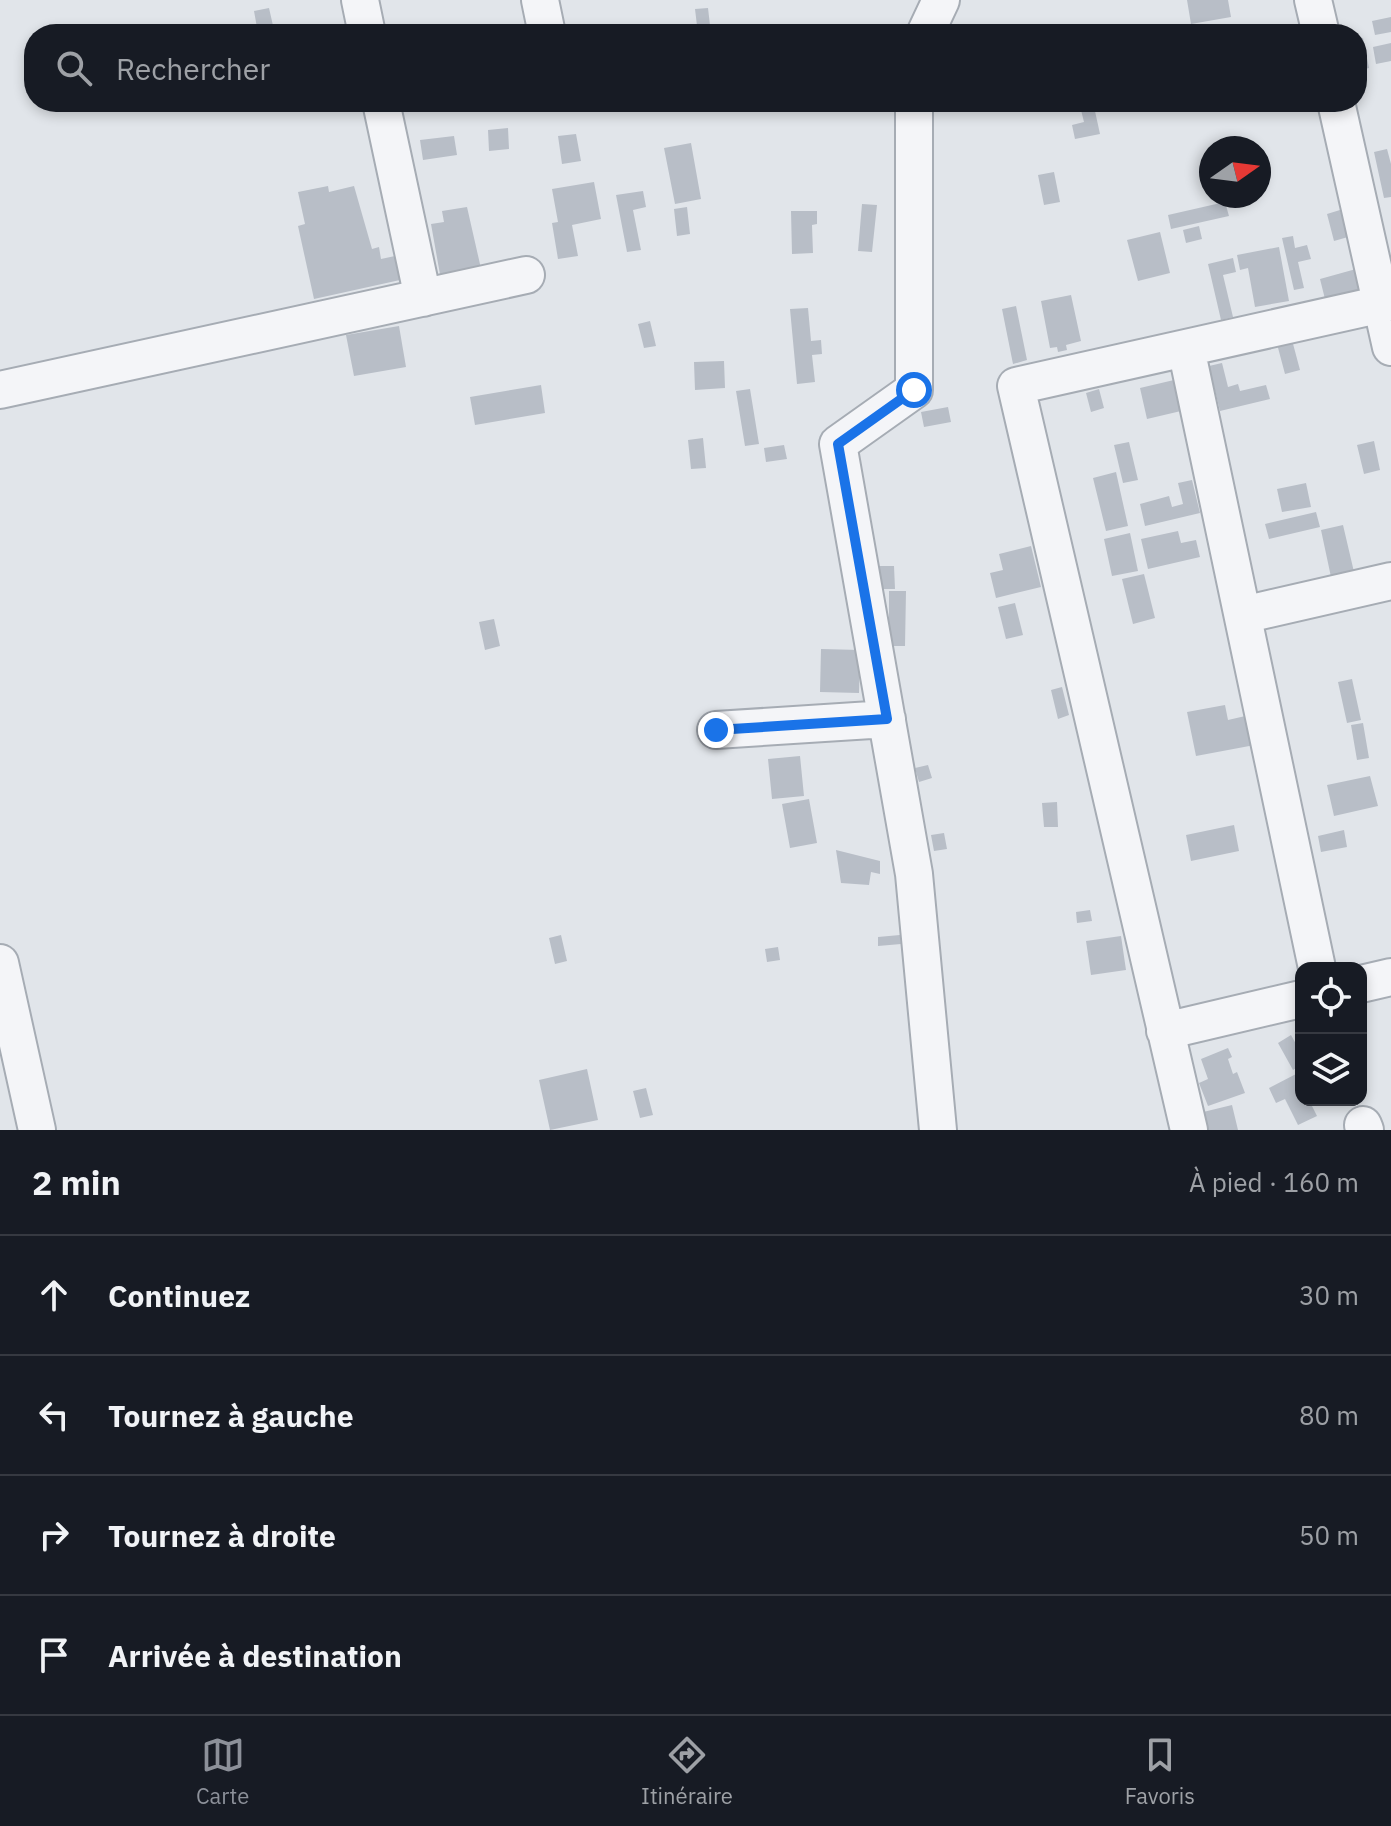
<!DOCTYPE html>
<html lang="fr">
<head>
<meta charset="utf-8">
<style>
  body { margin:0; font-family:"IBM Plex Sans",sans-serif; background:#242831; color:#f1f3f6 }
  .controls { position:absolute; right:24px; bottom:24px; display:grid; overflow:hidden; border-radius:16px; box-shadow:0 4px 12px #0003 }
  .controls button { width:72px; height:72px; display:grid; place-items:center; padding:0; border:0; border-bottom:2px solid #363941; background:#171b24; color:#f1f3f6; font:40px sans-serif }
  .compass { position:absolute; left:1199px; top:136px; width:72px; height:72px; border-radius:50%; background:#171b24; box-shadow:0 4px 12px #0003; rotate:76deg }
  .stop { position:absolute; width:24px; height:24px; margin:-18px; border:6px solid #1a73e8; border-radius:50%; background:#fff }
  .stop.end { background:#1a73e8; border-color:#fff; box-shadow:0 2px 8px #0008 }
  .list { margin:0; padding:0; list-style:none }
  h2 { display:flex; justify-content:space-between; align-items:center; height:104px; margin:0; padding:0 32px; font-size:34px }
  h2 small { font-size:26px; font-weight:400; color:#9ea1a6 }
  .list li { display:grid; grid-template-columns:52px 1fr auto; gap:24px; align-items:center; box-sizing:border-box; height:120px; padding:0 32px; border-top:2px solid #363941 }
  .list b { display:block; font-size:30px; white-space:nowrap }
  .list em { font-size:26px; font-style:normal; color:#9ea1a6 }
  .icon { flex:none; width:44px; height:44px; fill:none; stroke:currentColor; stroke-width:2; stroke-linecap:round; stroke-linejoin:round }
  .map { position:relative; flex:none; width:1391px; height:1130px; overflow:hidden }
  .search { position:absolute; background:#171b24; box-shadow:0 4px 12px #0003; left:24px; right:24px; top:24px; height:88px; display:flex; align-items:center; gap:20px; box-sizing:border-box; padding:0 28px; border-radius:32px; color:#9ea1a6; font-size:30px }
  .sheet { height:584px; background:#171b24 }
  nav { display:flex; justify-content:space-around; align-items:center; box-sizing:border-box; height:112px; border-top:2px solid #363941; background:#171b24; font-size:22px; color:#9ea1a6 }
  nav a { display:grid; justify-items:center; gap:4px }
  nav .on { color:#8c9099 }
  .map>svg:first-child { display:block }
</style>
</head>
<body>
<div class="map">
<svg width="1391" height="1130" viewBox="0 0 1391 1130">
  <rect width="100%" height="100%" fill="#e1e5ea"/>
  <path fill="#b8bec7" d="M1187,0H1228L1231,17L1191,24Z
    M269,8L274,30L258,33L254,11Z
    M708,8L711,34H698L695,9Z
    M1391,17V32L1375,35L1372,21Z
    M1363,38L1369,68L1357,71V39Z
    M1391,43V61L1376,64L1373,47Z
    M1079,102H1093L1100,134L1075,139L1072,125L1084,122Z
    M508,128L509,149L489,151L488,130Z
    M576,134L581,161L562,164L558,136Z
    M454,136L457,155L423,160L420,140Z
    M691,143L701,199L675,204L664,148Z
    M1387,149L1391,164V197L1384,198L1374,152Z
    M1054,172L1060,202L1044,205L1038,175Z
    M594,182L601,219L572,225L578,256L558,259L552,223L558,222L552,189Z
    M328,186L329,192L354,186L372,249L379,247L381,259L395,256L400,280L314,299L298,226L305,224L298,192Z
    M643,191L646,207L633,210L641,250L627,252L616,195Z
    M1225,202L1229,216L1171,229L1168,215Z
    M862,204L877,205L872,252L858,251Z
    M467,207L482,273L441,280L431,224L444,222L442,211Z
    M687,207L690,234L677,236L674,209Z
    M1340,210L1348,237L1334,241L1327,214Z
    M791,211H817V224L812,225L813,253L792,254Z
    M1199,226L1202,239L1186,243L1183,230Z
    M1160,232L1170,273L1138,281L1127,240Z
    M1293,236L1295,248L1307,245L1311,259L1298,262L1304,288L1294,290L1282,238Z
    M1279,247L1289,301L1255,307L1248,268L1240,270L1237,255Z
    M1233,258L1236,272L1223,275L1233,317L1221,320L1208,264Z
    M1356,269L1361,290L1325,299L1320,279Z
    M1071,295L1081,341L1066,345L1067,350L1058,352L1057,347L1050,348L1041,301Z
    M1016,306L1027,360L1013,364L1002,309Z
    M808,308L811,341L821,340L822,354L812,355L815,382L797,384L790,309Z
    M650,321L656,346L644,348L638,324Z
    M399,326L406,367L354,376L346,335Z
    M1292,340L1300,370L1285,374L1277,344Z
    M724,361L725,388L695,390L694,362Z
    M1222,363L1228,387L1238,384L1240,391L1266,385L1270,399L1220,411L1209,366Z
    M1174,380L1181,411L1147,419L1140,388Z
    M541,385L545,413L475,425L470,397Z
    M750,389L759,444L745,446L736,391Z
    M1099,389L1104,408L1091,412L1086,393Z
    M948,407L951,422L924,427L921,412Z
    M703,438L706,468L691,469L688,440Z
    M1374,441L1380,470L1364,474L1357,445Z
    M1129,442L1138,480L1123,483L1114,445Z
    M784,445L787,459L766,462L764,448Z
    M1116,472L1128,526L1106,531L1093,478Z
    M1192,480L1200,513L1145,526L1140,504L1169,496L1172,507L1183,504L1178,483Z
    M1306,483L1311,507L1282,512L1277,489Z
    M1316,512L1320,527L1269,539L1265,524Z
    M1343,525L1354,572L1331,577L1321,530Z
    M1178,531L1181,543L1196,540L1200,557L1148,569L1141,539Z
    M1130,533L1138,571L1112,576L1104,539Z
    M1031,546L1041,587L996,598L990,573L1003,570L999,554Z
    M879,566H894L895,589H879Z
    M1144,574L1155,618L1133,624L1122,579Z
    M889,591H906L905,646H889Z
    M1015,603L1023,635L1006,639L998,607Z
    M494,619L500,646L485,650L479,622Z
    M821,649L860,650L859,693L820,692Z
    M1352,679L1361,720L1347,723L1338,682Z
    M1062,687L1069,715L1058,719L1051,690Z
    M1225,705L1228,720L1254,714L1260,744L1196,756L1187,712Z
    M1363,723L1369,758L1357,760L1351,725Z
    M800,756L804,796L772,799L768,759Z
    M928,765L932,778L919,782L915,768Z
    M1370,776L1378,806L1334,816L1327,785Z
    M809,799L817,843L790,848L782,804Z
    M1057,802L1058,827H1044L1042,803Z
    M1234,825L1239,851L1191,861L1186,835Z
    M1344,830L1347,847L1321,852L1318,836Z
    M944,833L947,849L934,851L931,835Z
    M836,850L880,861V874L871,872L869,885L841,883Z
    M1090,910L1092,921L1077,923L1076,912Z
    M561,935L567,961L555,964L549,938Z
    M900,935L901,944L878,946V937Z
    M1121,936L1126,970L1091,975L1086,941Z
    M778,947L780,960L767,962L765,949Z
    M1291,1035L1301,1053V1065L1293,1070L1278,1043Z
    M1228,1048L1232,1057L1228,1059L1233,1074L1237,1072L1245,1093L1208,1106L1199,1083L1208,1079L1201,1059Z
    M587,1069L598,1120L550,1130L539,1080Z
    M1296,1074L1301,1084V1100H1309L1317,1116L1298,1125L1285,1099L1276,1103L1269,1088Z
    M646,1088L653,1115L640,1118L633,1091Z
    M1232,1105L1238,1130H1199L1195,1114Z"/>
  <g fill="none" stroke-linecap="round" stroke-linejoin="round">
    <g stroke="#a6acb4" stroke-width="40">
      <path id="minor" d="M360,0L367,34
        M540,0L547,34
        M1313,0L1321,34
        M925,34L941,0
        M381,102L423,298
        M914,102V390L838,444L914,874L938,1130
        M1336,102L1391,347
        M1186,348L1317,968
        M0,390L526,275
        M1243,615L1391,581
        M716,730L887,719
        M0,963L37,1130
        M1361,984L1391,977
        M1165,1031L1301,999
        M1363,1125L1365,1130
        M1189,1130L1016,386L1391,302"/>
    </g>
    <use href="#minor" stroke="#f4f5f8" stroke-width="36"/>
  </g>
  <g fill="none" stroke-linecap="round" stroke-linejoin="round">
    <path stroke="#1a73e8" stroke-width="10" d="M716,730L887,719L838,444L914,390"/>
  </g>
</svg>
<div class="controls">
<button><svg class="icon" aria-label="locate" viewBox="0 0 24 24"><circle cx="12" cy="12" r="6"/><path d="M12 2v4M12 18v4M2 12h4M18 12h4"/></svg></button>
<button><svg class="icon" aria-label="layers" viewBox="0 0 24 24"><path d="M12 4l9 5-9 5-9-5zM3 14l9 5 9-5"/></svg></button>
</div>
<svg class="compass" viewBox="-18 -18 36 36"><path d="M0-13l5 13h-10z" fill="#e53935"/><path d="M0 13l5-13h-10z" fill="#9ea1a6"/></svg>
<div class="stop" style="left:914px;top:390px"></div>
<div class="stop end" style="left:716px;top:730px"></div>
<div class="search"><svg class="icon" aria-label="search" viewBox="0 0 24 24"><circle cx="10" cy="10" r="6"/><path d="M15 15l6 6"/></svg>Rechercher</div>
</div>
<section class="sheet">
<h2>2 min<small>À pied · 160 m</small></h2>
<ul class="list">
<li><svg class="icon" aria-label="ahead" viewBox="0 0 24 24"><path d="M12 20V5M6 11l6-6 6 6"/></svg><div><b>Continuez</b></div><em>30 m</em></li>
<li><svg class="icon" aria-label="left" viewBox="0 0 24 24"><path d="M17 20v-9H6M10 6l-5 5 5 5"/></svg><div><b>Tournez à gauche</b></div><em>80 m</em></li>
<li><svg class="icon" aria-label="right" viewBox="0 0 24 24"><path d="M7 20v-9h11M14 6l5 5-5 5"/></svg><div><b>Tournez à droite</b></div><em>50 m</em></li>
<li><svg class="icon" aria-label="arrive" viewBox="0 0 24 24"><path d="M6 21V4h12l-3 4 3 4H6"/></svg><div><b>Arrivée à destination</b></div></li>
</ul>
</section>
<nav>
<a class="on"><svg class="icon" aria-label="map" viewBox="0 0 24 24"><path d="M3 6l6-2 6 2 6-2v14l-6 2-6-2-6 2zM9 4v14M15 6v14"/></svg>Carte</a>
<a><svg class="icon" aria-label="directions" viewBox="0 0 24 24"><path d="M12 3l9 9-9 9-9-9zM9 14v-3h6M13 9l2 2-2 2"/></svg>Itinéraire</a>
<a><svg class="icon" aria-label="saved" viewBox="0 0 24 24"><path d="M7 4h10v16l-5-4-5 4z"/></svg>Favoris</a>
</nav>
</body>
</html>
